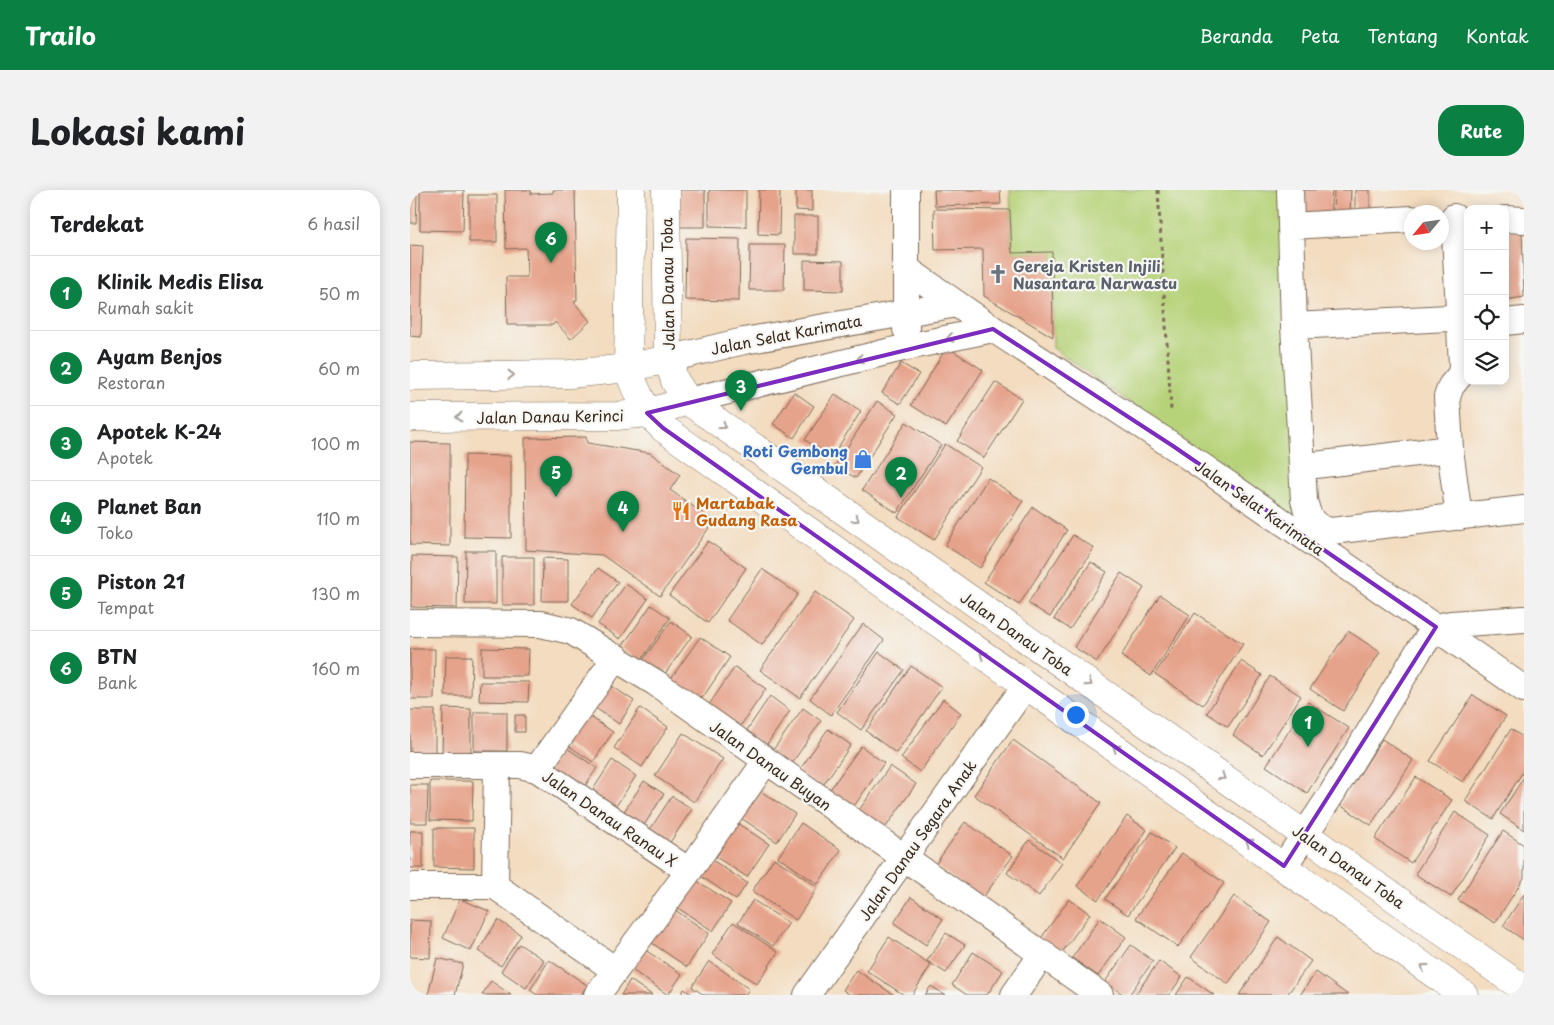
<!DOCTYPE html>
<html lang="id">
<head>
<meta charset="utf-8">
<style>
  body { margin:0; font-family:"Playpen Sans",sans-serif; background:#f2f2f2; color:#202124 }
  .controls { position:absolute; right:15px; top:15px; display:grid; overflow:hidden; border-radius:10px; box-shadow:0 2px 12px #0003 }
  .controls button { width:45px; height:45px; display:grid; place-items:center; padding:0; border:0; border-bottom:1px solid #e0e0e0; background:#fff; color:#202124; font:25px sans-serif }
  .compass { position:absolute; left:994px; top:15px; width:45px; height:45px; border-radius:50%; background:#fff; box-shadow:0 2px 12px #0003; rotate:241deg }
  .you { position:absolute; left:665px; top:524px; width:18px; height:18px; margin:-12px; border:4px solid #fff; border-radius:50%; background:#1a73e8; box-shadow:0 0 0 8px #1a73e833 }
  .badge { display:grid; place-items:center; width:32px; height:32px; border-radius:50%; background:#0b8043; color:#fff; font-size:16px; font-weight:700 }
  .pin { position:absolute; translate:-50% -41px; filter:drop-shadow(0 1px 2px #0008) }
  .pin::after { content:''; position:absolute; top:26px; width:18px; height:15px; background:inherit; clip-path:polygon(0 0,100% 0,50% 100%) }
  .list { margin:0; padding:0; list-style:none }
  h2 { display:flex; justify-content:space-between; align-items:center; height:65px; margin:0; padding:0 20px; font-size:21px }
  h2 small { font-size:16px; font-weight:400; color:#757577 }
  .list li { display:grid; grid-template-columns:32px 1fr auto; gap:15px; align-items:center; box-sizing:border-box; height:75px; padding:0 20px; border-top:1px solid #e0e0e0 }
  .list b { display:block; font-size:19px; white-space:nowrap }
  .list p { margin:0; font-size:16px; white-space:nowrap; color:#757577 }
  .list em { font-size:16px; font-style:normal; color:#757577 }
  .icon { flex:none; width:28px; height:28px; fill:none; stroke:currentColor; stroke-width:2; stroke-linecap:round; stroke-linejoin:round }
  .map { position:relative; flex:none; width:1114px; height:805px; overflow:hidden; border-radius:20px }
  header { display:flex; align-items:center; gap:30px; box-sizing:border-box; height:70px; padding:0 25px; background:#0b8043; color:#fff }
  header strong { font-size:24px }
  nav { display:flex; gap:28px; margin-inline-start:auto; font-size:18px }
  .intro { display:flex; align-items:center; justify-content:space-between; box-sizing:border-box; height:120px; padding:0 30px }
  h1 { margin:0; font-size:35px }
  .button { padding:12px 22px; border-radius:20px; background:#0b8043; color:#fff; font-size:18px; font-weight:700 }
  main { display:flex; gap:30px; padding:0 30px }
  aside { flex:1; background:#fff; border-radius:20px; box-shadow:0 2px 12px #0003 }
  .map>svg:first-child { display:block }
</style>
</head>
<body>
<header>
<strong>Trailo</strong>
<nav><a>Beranda</a><a>Peta</a><a>Tentang</a><a>Kontak</a></nav>
</header>
<div class="intro"><h1>Lokasi kami</h1><a class="button">Rute</a></div>
<main>
<aside>
<h2>Terdekat<small>6 hasil</small></h2>
<ul class="list">
<li><span class="badge">1</span><div><b>Klinik Medis Elisa</b><p>Rumah sakit</p></div><em>50 m</em></li>
<li><span class="badge">2</span><div><b>Ayam Benjos</b><p>Restoran</p></div><em>60 m</em></li>
<li><span class="badge">3</span><div><b>Apotek K-24</b><p>Apotek</p></div><em>100 m</em></li>
<li><span class="badge">4</span><div><b>Planet Ban</b><p>Toko</p></div><em>110 m</em></li>
<li><span class="badge">5</span><div><b>Piston 21</b><p>Tempat</p></div><em>130 m</em></li>
<li><span class="badge">6</span><div><b>BTN</b><p>Bank</p></div><em>160 m</em></li>
</ul>
</aside>
<div class="map">
<svg width="1114" height="805" viewBox="0 0 1114 805">
  <rect width="100%" height="100%" fill="#f6f6f2"/>
  <filter id="ink" filterUnits="userSpaceOnUse"><feTurbulence type="fractalNoise" baseFrequency=".02" numOctaves="2"/><feDisplacementMap in="SourceGraphic" scale="10" xChannelSelector="R" yChannelSelector="G"/><feConvolveMatrix kernelMatrix="1 2 1 2 8 2 1 2 1" color-interpolation-filters="sRGB"/></filter>
  <filter id="wash" filterUnits="userSpaceOnUse"><feTurbulence type="fractalNoise" baseFrequency=".0096" numOctaves="4" result="noise"/><feDisplacementMap in="SourceGraphic" scale="20" xChannelSelector="R" yChannelSelector="G"/><feGaussianBlur stdDeviation="1.12" result="paint"/><feColorMatrix in="noise" values="0 0 0 0 0 0 0 0 0 0 0 0 0 0 0 0 0 1.4 0 .05"/><feComposite in="paint" operator="in"/></filter>
  <g filter="url(#wash)">
    <rect width="100%" height="100%" fill="#f3dcbf"/>
    <path fill="#b7d37a" stroke="#797e4c" d="M600,0H875L894,336L643,158L642,63H602Z"/>
    <g id="blocks">
      <path fill="#e6a38b" d="M10,0H54L53,41L10,40Z
        M95,0H121V4L143,3V0H165L167,110L164,112L180,131L161,149L145,132L143,135H97L96,87H117L116,58L96,59Z
        M269,0H295V37H268Z
        M299,0H336V37L299,36Z
        M349,0H370L369,45L348,44Z
        M386,0H402V21L386,20Z
        M524,0H590L591,14L525,16Z
        M891,0H922L920,27L889,25Z
        M924,0H941L940,23L923,22Z
        M945,0H960V24H945Z
        M0,5H7L6,33H0Z
        M59,5H87V52H59Z
        M524,19L600,20L602,63L642,62L643,147L574,106L573,59L525,60Z
        M384,26H408V64H384Z
        M1112,40L1114,107L1095,110V41Z
        M276,48L330,49L329,111L275,110Z
        M0,55L13,56L11,147L0,146Z
        M340,55H375L374,100H339Z
        M394,70L433,71V101L394,100Z
        M537,157L573,180L536,237L501,215Z
        M491,173L509,184L490,214L472,203Z
        M585,192L612,209L574,268L547,251Z
        M384,202L404,216L384,248L363,234Z
        M425,204L451,221L422,267L395,250Z
        M467,211L487,224L446,288L425,276Z
        M496,232L531,255L487,323L452,300Z
        M176,247L177,253L240,263L270,285L260,300L304,331L250,406L192,365L116,360L115,248Z
        M0,252L40,253V356L0,355Z
        M535,254L571,277L524,350L488,327Z
        M55,265L101,266V348L54,347Z
        M578,288L613,311L570,378L535,355Z
        M623,317L657,340L609,415L574,392Z
        M663,345L684,358L640,427L618,413Z
        M298,351L336,378L298,433L259,405Z
        M56,361H86V414H55Z
        M2,366L48,367L47,418L1,417Z
        M92,367H124V415H92Z
        M133,368L158,369V411H132Z
        M681,372L697,382L660,439L644,429Z
        M188,378L208,392L182,428L162,414Z
        M352,379L388,404L352,455L317,430Z
        M711,383L734,398L687,472L664,457Z
        M216,394L238,409L210,449L188,434Z
        M405,402L444,430L390,508L350,480Z
        M750,405L780,425L741,486L711,466Z
        M241,415L260,428L230,472L211,458Z
        M785,423L833,454L793,515L745,484Z
        M261,431L282,446L254,485L233,470Z
        M453,434L474,450L421,525L400,509Z
        M938,441L970,462L933,521L900,499Z
        M290,447L320,467L289,513L259,491Z
        M72,458L119,459L118,486H72Z
        M0,459H25L24,509H0Z
        M469,462L494,480L451,540L427,522Z
        M36,466H62L61,506H35Z
        M831,471L852,485L818,537L797,523Z
        M501,476L532,497L486,563L456,541Z
        M325,477L356,499L329,538L298,516Z
        M860,486L891,506L853,565L823,545Z
        M70,492H119L118,512L69,511Z
        M196,492L224,511L209,534L181,515Z
        M1063,505L1096,526L1053,592L1020,571Z
        M360,506L380,521L355,557L335,543Z
        M533,509L551,523L510,582L491,568Z
        M898,512L939,538L897,603L856,576Z
        M33,518L61,519V565H32Z
        M230,518L258,537L232,577L204,558Z
        M393,518L411,531L380,576L361,563Z
        M0,520H25V563H0Z
        M170,520L203,542L183,572L150,550Z
        M64,522H97V561H64Z
        M105,525H115V542H105Z
        M418,539L441,555L411,598L388,582Z
        M1101,539L1114,548V580L1083,629L1055,611Z
        M273,543L313,569L284,612L245,586Z
        M972,549L1003,570L961,635L930,615Z
        M603,550L691,613L653,668L564,605Z
        M154,556L187,578L171,602L139,581Z
        M451,556L474,573L440,622L416,605Z
        M202,570L226,586L202,622L179,606Z
        M480,576L506,594L471,644L445,626Z
        M1006,587L1042,610L1001,673L965,649Z
        M1114,587V640L1090,624Z
        M20,591H63L62,631L20,630Z
        M234,591L254,604L229,643L209,629Z
        M0,595H18L17,633H0Z
        M346,598L385,624L367,652L328,626Z
        M262,606L282,619L255,660L235,647Z
        M1045,622L1080,645L1041,707L1005,684Z
        M717,626L737,640L688,710L667,696Z
        M555,632L603,666L572,709L525,675Z
        M327,633L359,654L337,687L306,667Z
        M391,633L431,660L408,694L368,667Z
        M24,638H64V678L24,677Z
        M0,641H13V678H0Z
        M1093,641L1114,655V688L1085,733L1048,710Z
        M742,642L765,658L718,725L695,709Z
        M619,650L652,673L629,706L597,683Z
        M772,663L814,693L768,757L726,728Z
        M296,666L337,693L326,710L285,682Z
        M364,668L408,697L386,730L342,701Z
        M286,690L321,713L303,741L268,718Z
        M1114,704V750L1093,736Z
        M824,706L861,732L818,794L781,767Z
        M501,707L533,729L516,755L484,733Z
        M50,709L79,721L61,761L33,748Z
        M659,709L680,724L650,765L629,751Z
        M343,710L379,733L363,756L328,733Z
        M262,718L299,743L277,777L239,751Z
        M690,728L716,747L688,786L662,768Z
        M0,730L21,731L20,768L0,767Z
        M88,730L111,745L91,776L68,761Z
        M323,732L368,762L347,794L302,764Z
        M536,743L555,755L536,783L517,771Z
        M479,747L521,775L502,805H494L457,781Z
        M868,747L901,771L877,805H829Z
        M109,754L134,770L116,798L91,781Z
        M721,755L743,771L719,805H714L695,792Z
        M235,760L272,784L258,805L222,780Z
        M563,762L593,781L577,805H557L542,795Z
        M27,768L53,774L45,805H18Z
        M139,770L177,795L171,805H127L120,800Z
        M299,771L339,799L335,805H294L282,797Z
        M749,771L772,787L759,805H725Z
        M446,780L484,805H440L433,800Z
        M906,782L938,805H890Z
        M778,787L804,805H766Z
        M220,790L242,805H211Z
        M81,791L101,805H72Z
        M521,796L535,805H515Z
        M274,799L283,805H271Z"/>
    </g>
  </g>
  <g filter="url(#ink)">
    <use href="#blocks" fill-opacity="0" stroke="#7b6856" stroke-width="1"/>
    <g fill="none" stroke-linecap="round" stroke-linejoin="round">
      <g stroke="#7b6856" stroke-width="28">
        <path id="minor" d="M496,0V139
          M880,0L884,136L894,310C898,327 902,337 921,341L1114,319
          M1044,27L1052,175L1051,184L1041,196L1037,207L1040,259L1049,327
          M1095,29L1114,30
          M881,36L1002,29
          M495,78L583,139L763,256L1114,499
          M1095,132L1114,130
          M884,136L1058,127
          M258,169L334,151L547,114
          M278,211L497,157L583,139
          M905,275L1040,259
          M0,433L131,434L161,441L246,493L690,805
          M0,575H110L127,579L279,681
          M127,579L206,467
          M874,676L921,605L1008,462L1026,437L1041,434L1114,429
          M0,696H85L205,780
          M85,696L87,576
          M187,805L279,681L356,571
          M397,805L616,495
          M604,805L633,763"/>
      </g>
      <g stroke="#7b6856" stroke-width="29">
        <path id="tertiary" d="M0,186L160,184L218,178L258,169
          M0,227L207,226L237,223L278,211"/>
      </g>
      <g stroke="#7b6856" stroke-width="29">
        <path id="primary" d="M221,0L218,178C226,202 234,220 253,238L1054,805
          M256,0L258,169L265,191L278,211L1114,799"/>
      </g>
      <path stroke="#7b6856" stroke-width="3" stroke-dasharray="4 4" stroke-linecap="butt" d="M748,0L761,220"/>
      <use href="#minor" stroke="#fff" stroke-width="26"/>
      <use href="#tertiary" stroke="#fff" stroke-width="28"/>
      <use href="#primary" stroke="#fff" stroke-width="28"/>
    </g>
    <defs><path id="oneway-chevron" d="M-2-3.5L2.5 0L-2 3.5" fill="none" stroke-width="1.6" stroke-linecap="round" stroke-linejoin="round" transform="scale(1.25)"/></defs>
    <g stroke="#a79f9a">
      <use href="#oneway-chevron" transform="translate(540 148) rotate(168)"/>
      <use href="#oneway-chevron" transform="translate(450 169) rotate(166)"/>
      <use href="#oneway-chevron" transform="translate(101 185)"/>
      <use href="#oneway-chevron" transform="translate(49 227) rotate(180)"/>
      <use href="#oneway-chevron" transform="translate(313 236) rotate(35)"/>
      <use href="#oneway-chevron" transform="translate(446 329) rotate(35)"/>
      <use href="#oneway-chevron" transform="translate(573 465) rotate(-145)"/>
      <use href="#oneway-chevron" transform="translate(679 493) rotate(35)"/>
      <use href="#oneway-chevron" transform="translate(706 558) rotate(-145)"/>
      <use href="#oneway-chevron" transform="translate(812 587) rotate(35)"/>
      <use href="#oneway-chevron" transform="translate(839 652) rotate(-145)"/>
      <use href="#oneway-chevron" transform="translate(1014 777) rotate(-144)"/>
    </g>
  </g>
  <path fill="none" stroke="#7b2cbf" stroke-width="4" stroke-linejoin="round" d="M583,139L763,256L1026,437L874,676L253,238L237,223Z"/>
  <defs>
    <g id="church-bare" transform="scale(1.5)"><path d="M-1.2-6h2.4v3.5h3.3v2.4h-3.3V6h-2.4V-.1h-3.3v-2.4h3.3Z" fill="#6b7280" stroke="#f6f6f2" stroke-width="2.5" paint-order="stroke"/></g>
    <g id="shop-bare" transform="scale(1.5)"><path d="M-5-2.5h2.3a2.7 3.5 0 0 1 5.4 0H5L5.5 6h-11ZM-1.5-2.5h3a1.5 2.3 0 0 0-3 0Z" fill="#3f7fe0" stroke="#f6f6f2" stroke-width="2.5" paint-order="stroke"/></g>
    <g id="restaurant-bare" transform="scale(1.5)"><path d="M-5-6h1v4h1v-4h1v4h1v-4h1v5L-1.5 .5V6h-2V.5L-5-1ZM5-6V6H3V1.5H1.5Q1.5-4 5-6Z" fill="#e8710a" stroke="#f6f6f2" stroke-width="2.5" paint-order="stroke"/></g>
  </defs>
  <g fill-rule="evenodd">
    <use href="#church-bare" x="588" y="84"/>
    <use href="#shop-bare" x="453" y="269"/>
    <use href="#restaurant-bare" x="271" y="321"/>
  </g>
  <g text-anchor="middle" dominant-baseline="central" stroke-width="4.5" stroke-linejoin="round" paint-order="stroke">
    <g font-size="15" font-weight="bold" fill="#5b616d" stroke="#f6f6f2" text-anchor="start">
      <text x="603" y="75">Gereja Kristen Injili<tspan x="603" dy="17">Nusantara Narwastu</tspan></text>
    </g>
    <g font-size="15" fill="#3b2a1e" stroke="#f6f6f2">
      <text transform="translate(257 94) rotate(-91)">Jalan Danau Toba</text>
      <text transform="translate(376 144) rotate(-11)">Jalan Selat Karimata</text>
      <text transform="translate(140 226) rotate(-1)">Jalan Danau Kerinci</text>
      <text transform="translate(850 317) rotate(35)">Jalan Selat Karimata</text>
      <text transform="translate(607 443) rotate(35)">Jalan Danau Toba</text>
      <text transform="translate(361 575) rotate(35)">Jalan Danau Buyan</text>
      <text transform="translate(200 628) rotate(34)">Jalan Danau Ranau X</text>
      <text transform="translate(507 650) rotate(-55)">Jalan Danau Segara Anak</text>
      <text transform="translate(939 676) rotate(35)">Jalan Danau Toba</text>
    </g>
    <g font-size="15" font-weight="bold" fill="#366cbe" stroke="#f6f6f2" text-anchor="end">
      <text x="438" y="260">Roti Gembong<tspan x="438" dy="17">Gembul</tspan></text>
    </g>
    <g font-size="15" font-weight="bold" fill="#c56008" stroke="#f6f6f2" text-anchor="start">
      <text x="286" y="312">Martabak<tspan x="286" dy="17">Gudang Rasa</tspan></text>
    </g>
  </g>
</svg>
<div class="controls">
<button>+</button>
<button>−</button>
<button><svg class="icon" aria-label="locate" viewBox="0 0 24 24"><circle cx="12" cy="12" r="6"/><path d="M12 2v4M12 18v4M2 12h4M18 12h4"/></svg></button>
<button><svg class="icon" aria-label="layers" viewBox="0 0 24 24"><path d="M12 4l9 5-9 5-9-5zM3 14l9 5 9-5"/></svg></button>
</div>
<svg class="compass" viewBox="-18 -18 36 36"><path d="M0-13l5 13h-10z" fill="#e53935"/><path d="M0 13l5-13h-10z" fill="#757577"/></svg>
<div class="you"></div>
<div class="pin badge" style="left:898px;top:557px">1</div>
<div class="pin badge" style="left:491px;top:308px">2</div>
<div class="pin badge" style="left:331px;top:221px">3</div>
<div class="pin badge" style="left:213px;top:342px">4</div>
<div class="pin badge" style="left:146px;top:307px">5</div>
<div class="pin badge" style="left:141px;top:73px">6</div>
</div>
</main>
</body>
</html>
